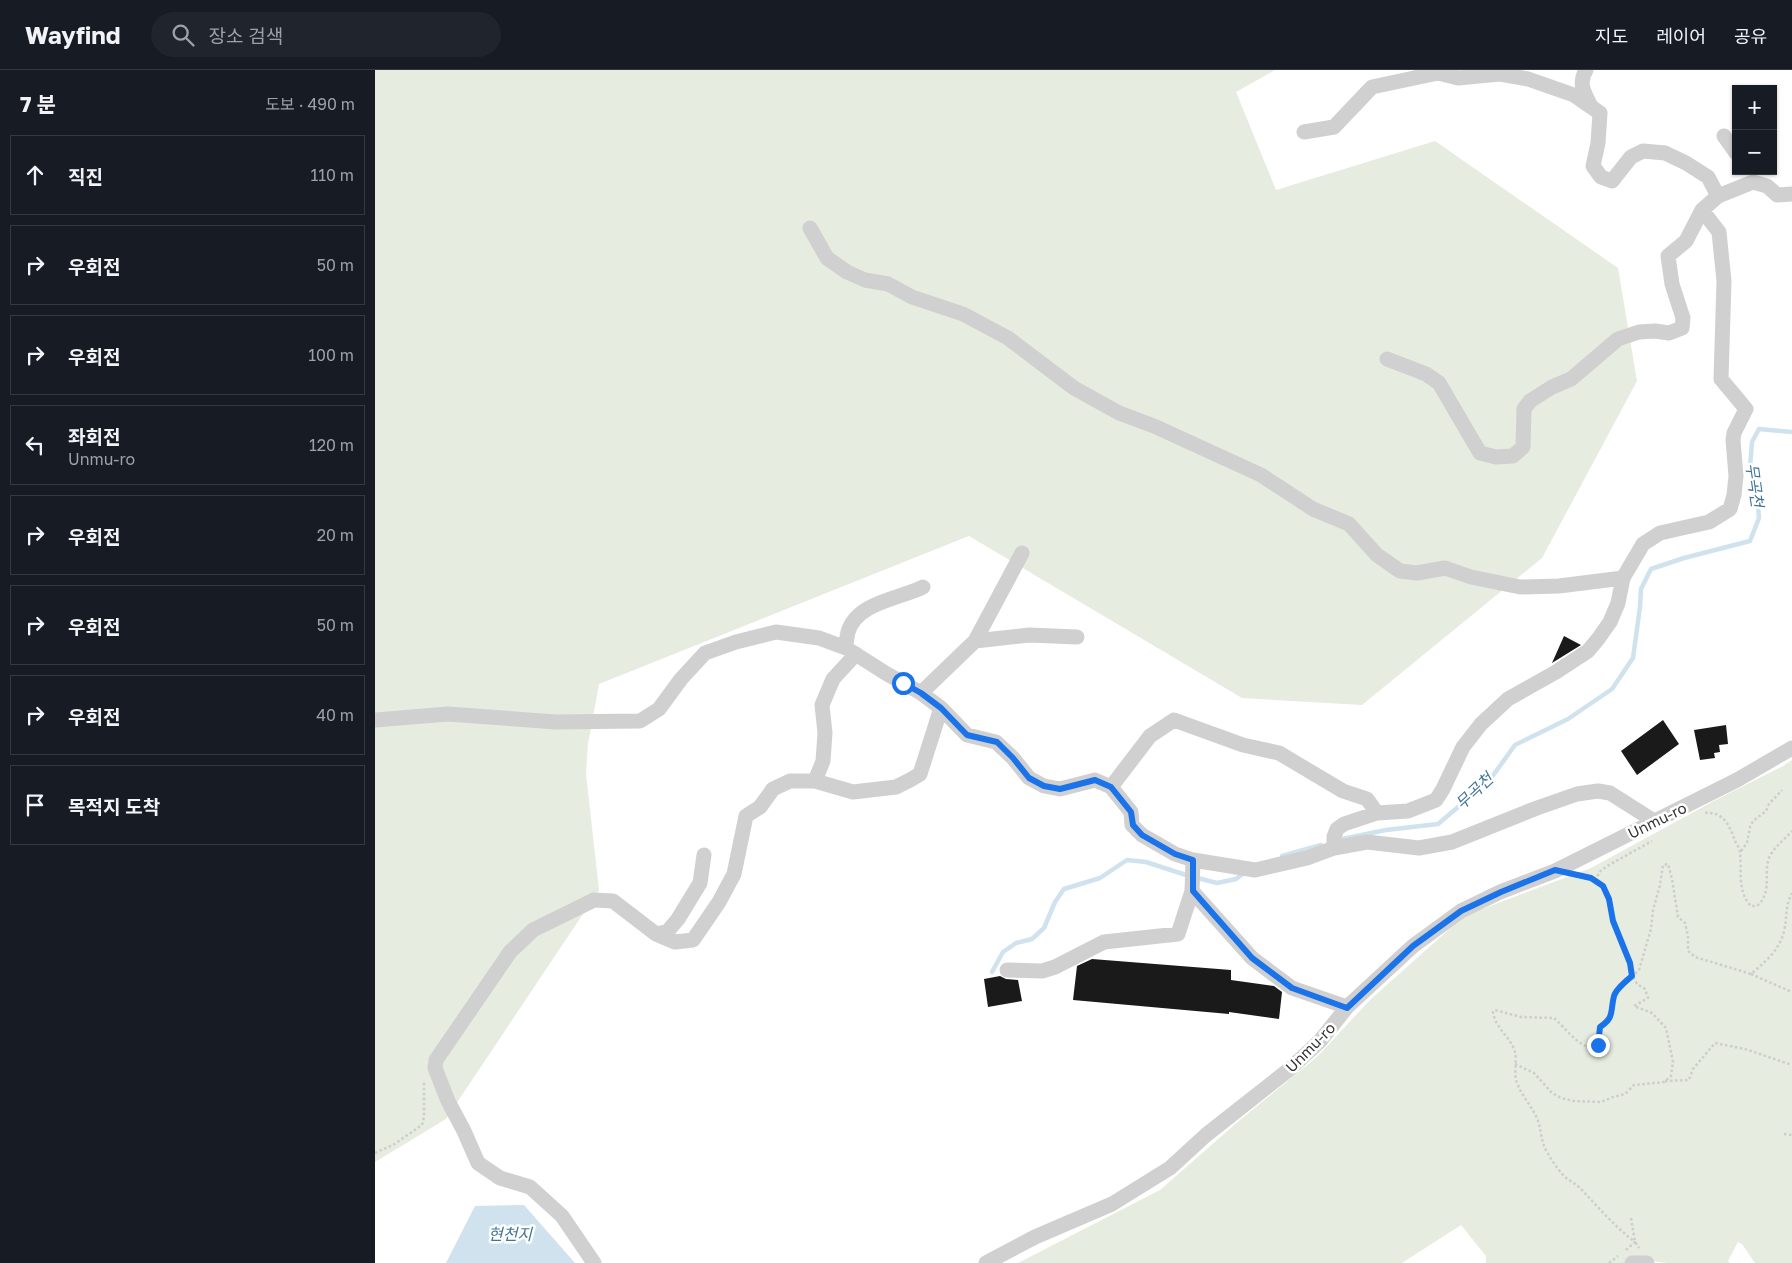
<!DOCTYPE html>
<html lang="ko">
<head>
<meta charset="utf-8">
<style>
  body { margin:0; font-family:"Golos Text","Noto Sans KR",sans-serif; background:#20242c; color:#f1f3f6 }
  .controls { position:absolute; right:15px; top:15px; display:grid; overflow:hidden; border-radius:0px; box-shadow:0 1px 4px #0004 }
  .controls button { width:45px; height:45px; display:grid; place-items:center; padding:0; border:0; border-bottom:1px solid #363941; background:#171b24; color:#f1f3f6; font:25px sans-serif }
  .stop { position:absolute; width:15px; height:15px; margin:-11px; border:4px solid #1a73e8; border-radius:50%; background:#fff }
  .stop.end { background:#1a73e8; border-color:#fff; box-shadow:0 1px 5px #0008 }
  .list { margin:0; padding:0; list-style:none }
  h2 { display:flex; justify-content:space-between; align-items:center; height:65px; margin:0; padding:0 20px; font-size:21px }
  h2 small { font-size:16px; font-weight:400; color:#9ea1a6 }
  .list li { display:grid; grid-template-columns:32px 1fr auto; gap:15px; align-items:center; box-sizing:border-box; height:80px; margin:0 10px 10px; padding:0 10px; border:1px solid #363941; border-radius:0px }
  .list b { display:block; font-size:19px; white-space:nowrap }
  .list p { margin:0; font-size:16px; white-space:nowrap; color:#9ea1a6 }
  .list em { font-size:16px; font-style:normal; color:#9ea1a6 }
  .icon { flex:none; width:28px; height:28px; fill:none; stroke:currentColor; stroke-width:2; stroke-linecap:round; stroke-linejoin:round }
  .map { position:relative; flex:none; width:1417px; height:1193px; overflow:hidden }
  header { display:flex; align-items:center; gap:30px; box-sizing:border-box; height:70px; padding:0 25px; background:#171b24; border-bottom:1px solid #363941 }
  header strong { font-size:24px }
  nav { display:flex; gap:28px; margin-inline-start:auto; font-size:18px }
  .search { width:350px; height:45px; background:#20242c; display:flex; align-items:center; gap:12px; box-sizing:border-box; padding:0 18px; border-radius:28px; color:#9ea1a6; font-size:19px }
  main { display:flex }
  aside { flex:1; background:#171b24 }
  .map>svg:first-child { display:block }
</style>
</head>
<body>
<header>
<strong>Wayfind</strong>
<div class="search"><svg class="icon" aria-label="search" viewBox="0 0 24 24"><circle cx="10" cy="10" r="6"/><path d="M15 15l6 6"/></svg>장소 검색</div>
<nav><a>지도</a><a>레이어</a><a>공유</a></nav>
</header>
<main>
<aside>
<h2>7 분<small>도보 · 490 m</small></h2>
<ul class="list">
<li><svg class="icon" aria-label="ahead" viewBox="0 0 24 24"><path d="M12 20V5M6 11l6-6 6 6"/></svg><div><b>직진</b></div><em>110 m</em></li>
<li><svg class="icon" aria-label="right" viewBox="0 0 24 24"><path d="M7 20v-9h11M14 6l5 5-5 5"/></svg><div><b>우회전</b></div><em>50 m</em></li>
<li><svg class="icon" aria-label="right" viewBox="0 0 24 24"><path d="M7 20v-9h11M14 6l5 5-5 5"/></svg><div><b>우회전</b></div><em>100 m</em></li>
<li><svg class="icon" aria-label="left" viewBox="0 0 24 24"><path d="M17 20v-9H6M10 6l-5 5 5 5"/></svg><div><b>좌회전</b><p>Unmu-ro</p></div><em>120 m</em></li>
<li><svg class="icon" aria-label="right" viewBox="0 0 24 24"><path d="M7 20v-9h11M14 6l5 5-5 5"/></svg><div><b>우회전</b></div><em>20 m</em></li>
<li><svg class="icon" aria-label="right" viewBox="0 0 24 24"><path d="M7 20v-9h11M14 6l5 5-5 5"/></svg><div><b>우회전</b></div><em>50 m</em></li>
<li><svg class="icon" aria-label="right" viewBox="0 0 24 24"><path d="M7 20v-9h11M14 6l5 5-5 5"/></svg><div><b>우회전</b></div><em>40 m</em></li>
<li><svg class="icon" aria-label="arrive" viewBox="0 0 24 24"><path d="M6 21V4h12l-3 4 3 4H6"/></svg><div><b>목적지 도착</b></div></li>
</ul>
</aside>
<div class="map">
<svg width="1417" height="1193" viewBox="0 0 1417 1193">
  <rect width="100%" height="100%" fill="#fff"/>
  <path fill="#e6ecdf" d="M0,0H900L861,22L901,120L1060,71L1243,198L1262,311L1167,488L987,635L867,628L594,466L224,614L213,674L211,704L224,820L71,1049L0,1092Z
    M1417,690V1193H1380L1367,1174L1363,1172L1353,1191L1355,1193C1334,1193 1312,1193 1292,1193C1279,1192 1261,1187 1249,1193H1111V1186L1086,1155L1027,1193H643L785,1120L865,1050L942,987L995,930L1089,846L1216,798L1337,732L1408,696Z"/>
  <path fill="#cfe2ee" d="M149,1135L200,1193H71L100,1136Z"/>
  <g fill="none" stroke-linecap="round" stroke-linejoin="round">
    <path stroke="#cfe2ee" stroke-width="4.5" d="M967,769L1011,760L1063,754L1114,711L1140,675L1193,649L1237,619L1258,588L1265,537L1266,519L1276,499L1309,488L1375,471L1384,448L1382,426L1375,397L1377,372L1384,359L1417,362
      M907,786L946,775
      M617,902L628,882L641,873L657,869L669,858L680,832L689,819L725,808L752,790L771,792L811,805L842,813L861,809L869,803"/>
  </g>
  <path fill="#1a1a1a" d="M1189,566L1206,575L1177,593Z
    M1288,650L1304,674L1262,705L1246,681Z
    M1351,655L1353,674L1344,675L1345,682L1339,683L1340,688L1325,690L1319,660Z
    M717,889L856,900V910L899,916L907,922L904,949L854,942V944L698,930L702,896Z
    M625,906L631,909L643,910L647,931L613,937L609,909Z"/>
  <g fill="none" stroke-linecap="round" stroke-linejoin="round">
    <path stroke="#cdcdcd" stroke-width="2.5" stroke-dasharray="2.5 2.5" stroke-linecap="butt" d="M1330,743C1350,741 1355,758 1361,773C1363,776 1365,779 1365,783C1367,800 1362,822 1376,836H1382C1398,822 1388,804 1394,788C1399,777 1409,770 1417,761
      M1366,781L1372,773L1375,757L1378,751L1391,741L1394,734L1407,720
      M1221,811L1224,802L1234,795L1277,771
      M1376,904L1417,922
      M1140,994L1159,1003L1177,1023L1186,1028L1198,1031L1226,1032L1238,1027L1250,1024L1259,1015L1289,1012L1296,1006L1298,992L1291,958L1277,943L1259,936L1273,928L1270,919L1262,914L1257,905L1255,893L1238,851L1234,829L1228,816L1216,808L1204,805
      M1290,1011L1314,1010L1318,999L1340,973L1370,979L1417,995
      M1409,1064L1417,1065
      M0,1083L18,1075L47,1055L49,1047V1010
      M1256,1148L1260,1172L1264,1178
      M1251,1180L1260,1172C1240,1157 1223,1137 1206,1119C1201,1114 1195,1111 1190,1107C1183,1100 1177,1091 1172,1082C1165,1071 1167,1058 1161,1046C1155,1034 1147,1026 1142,1013C1138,1002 1143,989 1139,979C1133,965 1120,957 1118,942L1120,940L1146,947L1179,948C1189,956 1210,986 1223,975L1225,957C1238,948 1238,940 1239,925L1264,900L1276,859L1278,840L1285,815L1288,795L1293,794L1297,809L1303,847L1310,853L1313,866V881L1320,887L1376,904C1389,893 1405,880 1409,861C1413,846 1409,839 1417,823
      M1234,1193L1243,1186"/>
    <path stroke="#d0d0d0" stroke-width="15" d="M1211,0C1203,13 1209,23 1216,36
      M929,62L959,57L997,17L1063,3L1083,8L1125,4L1153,9L1199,25L1225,43L1223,73L1218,96L1226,107L1237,111L1256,87L1268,81L1290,83L1311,93L1333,107L1343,126
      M1349,66L1361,83
      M435,158L452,188L472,202L490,210L513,214L537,227L588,244L633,268L699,318L744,343L779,356L886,405L938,439L974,454L1002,485L1025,501L1042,503L1070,498L1096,507L1145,517L1184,516L1248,508
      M1012,289L1051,304L1064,313L1105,383L1121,387L1138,386L1148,377L1149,339L1155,331L1177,317L1196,309L1243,269L1264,262L1280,261L1294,263L1307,258L1308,248L1297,214L1293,186L1311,171L1327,140L1343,126L1378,112L1392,116L1402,125L1417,124
      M600,571L647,483
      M471,578C471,573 472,567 473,562C482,532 524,529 548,517
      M546,623L600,571L654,565L702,567
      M0,650L73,644L181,652L265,651L284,639L306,609L330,583L361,572L401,562L444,568L471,578L512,604L546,623L566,638L592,665L621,672L638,688L654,708L669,716L685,719L720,710L736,717L756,742L757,755L767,765L800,784L818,790L880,800L932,788L959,778L992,772L1044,778L1077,772L1162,738L1202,724L1223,721L1235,723L1279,751
      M440,711L478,722L521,717L535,710L545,704L566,638
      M736,717L775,666L799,650L868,675L904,683L968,721L992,729L1002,743
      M959,778V767L962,759L969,754L1002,743L1033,741L1061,730L1068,719L1088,677L1106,654L1133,629L1181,602L1213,581L1223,569L1235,552L1243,533L1248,508L1268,474L1285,463L1334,452L1355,439L1359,425L1361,406L1358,370L1359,363L1371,339L1346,309L1349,211L1344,162L1327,140
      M817,821L877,888L917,918L972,937
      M281,864L292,862L303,849L325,813L329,785
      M632,900L667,901L680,897L729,872L803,864L817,821L818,790
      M219,1193L187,1146L155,1117L125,1108L103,1093L89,1061L73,1031L60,998L61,990L135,882L158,860L219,830L238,831L281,864L300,872L318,870L344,832L359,804L371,746L385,737L398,719L415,711H440L448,691L450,663L447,635L458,609L481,584
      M611,1193L660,1167L737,1134L795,1098L831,1065L916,998L945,971L972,937L1038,876L1086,841L1125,822L1180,801L1362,710L1417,678
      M1257,1193H1272"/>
  </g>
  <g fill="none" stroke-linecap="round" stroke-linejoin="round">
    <path stroke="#1a73e8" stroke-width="6" d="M528,613L546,623L566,638L592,665L622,672L638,688L654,708L669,716L685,719L720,710L736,717L756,742L758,755L767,765L800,784L818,790V821L877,888L917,918L972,938L1038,876L1086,841L1126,822L1180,800L1216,808L1228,816L1234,829L1238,851L1255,893L1257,906C1251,911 1241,919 1239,926C1235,941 1240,947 1225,957L1223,975"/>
  </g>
  <g text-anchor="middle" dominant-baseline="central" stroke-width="5" stroke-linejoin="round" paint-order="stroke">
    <g font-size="15" fill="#333" stroke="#fff">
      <text transform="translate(1282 750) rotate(-26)">Unmu-ro</text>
      <text transform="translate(935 977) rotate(-45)">Unmu-ro</text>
    </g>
    <g font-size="16" font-style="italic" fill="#3f7597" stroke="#fff">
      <text transform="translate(1380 415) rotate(82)">무곡천</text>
      <text transform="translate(1099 721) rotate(-43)">무곡천</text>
      <text x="135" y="1164">현천지</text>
    </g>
  </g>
</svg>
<div class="controls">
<button>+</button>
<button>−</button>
</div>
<div class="stop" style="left:528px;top:613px"></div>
<div class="stop end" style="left:1223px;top:975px"></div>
</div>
</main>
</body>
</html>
